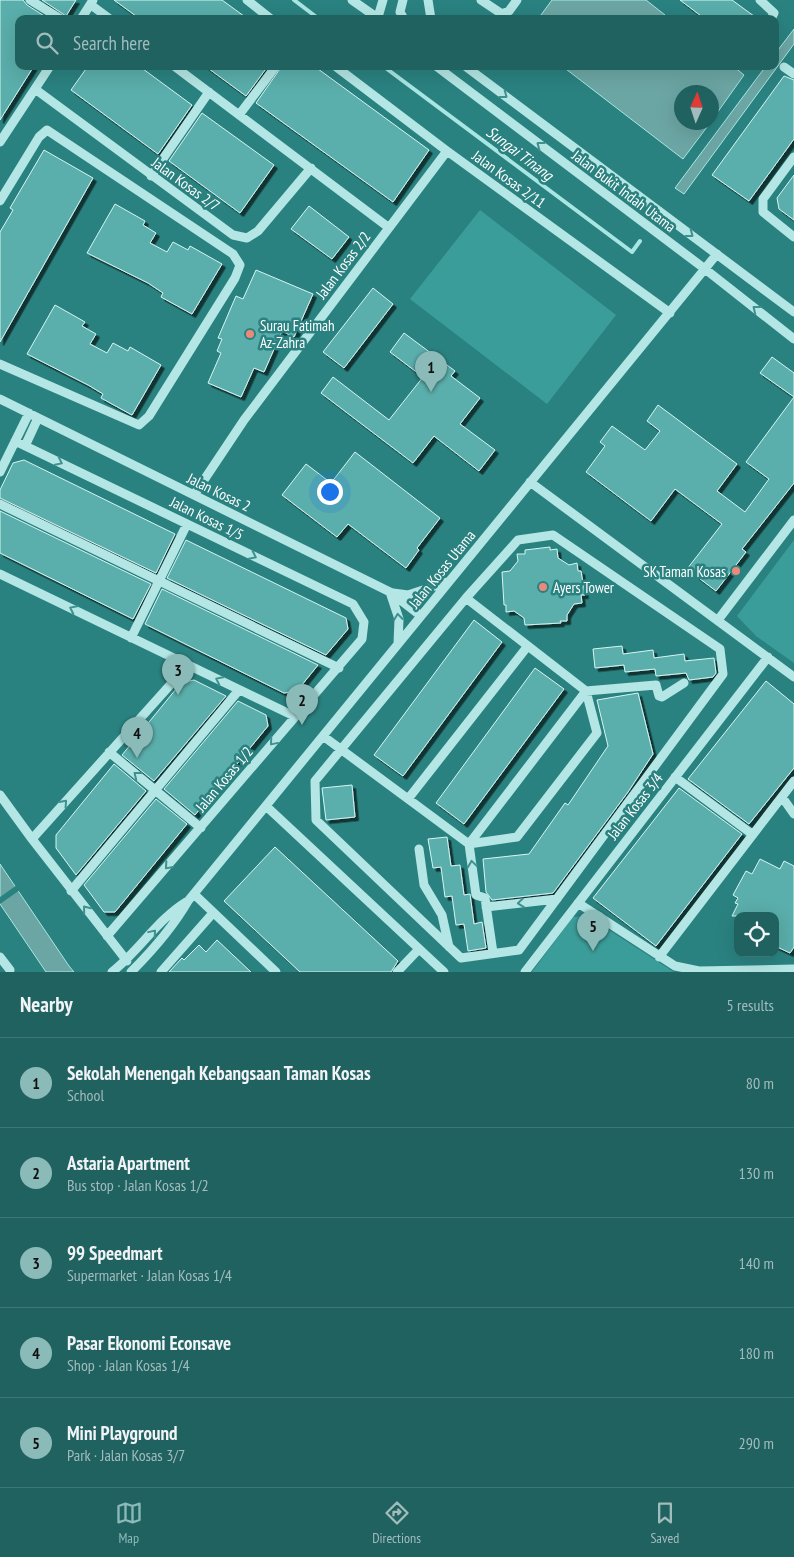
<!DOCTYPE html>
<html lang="en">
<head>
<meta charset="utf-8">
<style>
  body { margin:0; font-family:"PT Sans Narrow",sans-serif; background:#286866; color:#f1f3f6 }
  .controls { position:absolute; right:15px; bottom:15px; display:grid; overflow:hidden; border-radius:10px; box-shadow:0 5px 20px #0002 }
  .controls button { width:45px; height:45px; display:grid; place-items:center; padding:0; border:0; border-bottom:1px solid #3d7675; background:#206260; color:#f1f3f6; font:25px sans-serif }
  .compass { position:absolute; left:674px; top:85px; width:45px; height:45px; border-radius:50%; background:#206260; box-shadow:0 5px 20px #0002; rotate:3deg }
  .you { position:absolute; left:329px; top:491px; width:18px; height:18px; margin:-12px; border:4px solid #fff; border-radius:50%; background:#1a73e8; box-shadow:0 0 0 8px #1a73e833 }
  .badge { display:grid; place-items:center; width:32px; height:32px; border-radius:50%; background:#8bbbb9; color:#111; font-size:16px; font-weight:700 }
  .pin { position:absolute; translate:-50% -41px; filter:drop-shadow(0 1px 2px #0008) }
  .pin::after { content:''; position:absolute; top:26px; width:18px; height:15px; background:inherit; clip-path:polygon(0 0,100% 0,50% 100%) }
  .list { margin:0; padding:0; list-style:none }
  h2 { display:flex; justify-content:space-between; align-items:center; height:65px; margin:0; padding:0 20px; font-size:21px }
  h2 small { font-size:16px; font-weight:400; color:#a2bcbd }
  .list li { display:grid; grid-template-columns:32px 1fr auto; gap:15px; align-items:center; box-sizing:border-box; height:90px; padding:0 20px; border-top:1px solid #3d7675 }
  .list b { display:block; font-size:19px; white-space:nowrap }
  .list p { margin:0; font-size:16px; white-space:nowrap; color:#a2bcbd }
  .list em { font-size:16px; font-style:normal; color:#a2bcbd }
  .icon { flex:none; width:28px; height:28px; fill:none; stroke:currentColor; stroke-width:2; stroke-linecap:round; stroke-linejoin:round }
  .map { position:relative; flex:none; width:794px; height:972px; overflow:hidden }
  .search { position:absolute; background:#206260; box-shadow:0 5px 20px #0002; left:15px; right:15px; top:15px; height:55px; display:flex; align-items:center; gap:12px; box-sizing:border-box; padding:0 18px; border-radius:10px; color:#a2bcbd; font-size:19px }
  .sheet { height:515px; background:#206260 }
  nav { display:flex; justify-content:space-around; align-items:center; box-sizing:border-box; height:70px; border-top:1px solid #3d7675; background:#206260; font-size:14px; color:#a2bcbd }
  nav a { display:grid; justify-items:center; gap:2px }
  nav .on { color:#8bbbb9 }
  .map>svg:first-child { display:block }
</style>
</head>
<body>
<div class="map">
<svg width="794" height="972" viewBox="0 0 794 972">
  <defs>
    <filter id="shadow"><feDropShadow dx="3.5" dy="3.5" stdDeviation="0" flood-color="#0009"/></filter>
  </defs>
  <rect width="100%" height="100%" fill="#2a8280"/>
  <path fill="#3b9d99" d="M480,210L616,315L547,404L410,299Z
    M794,540V663L756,636L737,616Z
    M587,916L674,972H532L573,917Z"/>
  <path fill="#6ca6a4" stroke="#a8e6e3" d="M552,0H646L670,19H538Z
    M794,29V44L684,194L675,188L766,66H775V54Z
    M562,66H733L744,75L712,120V92H682V122L710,123L683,159Z
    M0,864L69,966L74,972H46L0,904Z"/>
  <path fill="#2a8280" d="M17,885L20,890L0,904V897Z"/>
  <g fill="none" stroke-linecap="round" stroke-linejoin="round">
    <path stroke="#a8e6e3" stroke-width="4" d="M294,0L319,19
      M383,66L632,252L640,241"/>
  </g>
  <path fill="#5aaeab" stroke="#d6f5f4" filter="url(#shadow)" d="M0,0H23L27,5L49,19H19V66H34L0,120Z
    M42,0H76L66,16Z
    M114,0H222L248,19H140Z
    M680,0H732L758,19H705Z
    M88,66H139L192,105L158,154L71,90Z
    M205,66H268L246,96Z
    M282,66H314L429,150L393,202L256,103Z
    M784,76L794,80V139L749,201L712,175Z
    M202,113L274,165L240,213L169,161Z
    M44,150L93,178L0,342V232L13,210L10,208Z
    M794,175V220L779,209L777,198Z
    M115,204L145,221L143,225L156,233L150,243L167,252L173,242L188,250L190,246L222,264L192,314L161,297L163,293L148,283L87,253Z
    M309,206L349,237L332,259L291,229Z
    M256,270L313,294L294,337L282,331L264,372L254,368L241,397L208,383L221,353L217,351L222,339L218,338L236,296L243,299Z
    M373,288L393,304L344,368L323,352Z
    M55,305L85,322L82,326L96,334L90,344L107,353L113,343L128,351L130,347L161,365L132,415L101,398L103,394L88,385L27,354Z
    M404,333L455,371L451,376L480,398L460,424L495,450L479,471L434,436L413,463L321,393L333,377L389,420L423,377L390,352Z
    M772,357L794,373V397L760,373Z
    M794,397V483L742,549L746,552L716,591L687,569L722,524L675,489L651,521L586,472L605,446L600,442L612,426L645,450L660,431L647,421L658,405L737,464L717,491L745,512L769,479L746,462Z
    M355,452L440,518L417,548L419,550L406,568L348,524L337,537L282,495L306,464L331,483Z
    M24,460L175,534L156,573L0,498V490L13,463Z
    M0,511L151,584L133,619L0,553Z
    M186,540L346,618L348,629L326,655L167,578Z
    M550,547V550L557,549L558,558L569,565L577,563L578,571H581L585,595H581L582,603L574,604L567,615V621H560L561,623L525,625L524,618L514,611L506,612V605H504L502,572L510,571L518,561L517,554H525V550Z
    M162,589L318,665L297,691L284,693L145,624Z
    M474,620L502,642L403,776L374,755Z
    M622,646L623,654L653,650L654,658L684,654L685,661L714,658L716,673L713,677L689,680L686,673L656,676L655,669L625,672L624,665L595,668L593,649Z
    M535,668L564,689L464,824L436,803Z
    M194,680L226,696L154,781L122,755L181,683Z
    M766,681L794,704V768L749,824L688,779Z
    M638,693L653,754L628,792L553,893L492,900L486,892L483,859L529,854L565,803L568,805L608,746L597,700Z
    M238,701L266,715L268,726L195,815L164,789Z
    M114,764L146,791L76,875L56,848V835Z
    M352,785L355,817L326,820L322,788Z
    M679,788L742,834L656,946L593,898Z
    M156,799L187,824L115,912H104L84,885Z
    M447,837L451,866L460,865L464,895L470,894L474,924L482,922L486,948L468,951L464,924L456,925L452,896L445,897L441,867L433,868L428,839Z
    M275,847L398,961L391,972H300L224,901Z
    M760,859L780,869L784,861L794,866V947L790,953L775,946V916H732L738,904L735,903L738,898L733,895L746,871L752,874Z
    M217,940L251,972H169L182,958L184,960L199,945L206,952Z"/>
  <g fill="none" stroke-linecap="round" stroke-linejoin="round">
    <path stroke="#b3e6e4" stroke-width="9" d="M30,0L61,19
      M247,0L271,19
      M352,0L379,19
      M403,0L400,12L404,19
      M428,0L431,19
      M481,0L502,14L509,11L517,0
      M760,0L774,13L771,19
      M91,5L110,19
      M378,17L383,0
      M81,19L93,0
      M174,66L388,227
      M335,66L447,151L670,313
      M436,66L705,269L794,339
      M465,66L794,312
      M784,67L794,74
      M35,89L233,235L247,238L258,231L311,168
      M239,115L276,66
      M0,142L50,66
      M794,157L763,199V212L794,237
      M151,176L209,92
      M0,201L39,137L47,130L233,254L240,265L235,278L149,416L139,425L0,364
      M0,399L390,592L421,616
      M15,441L353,604L364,622L362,639L107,936
      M25,446L38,418
      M0,472L29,413
      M530,482L794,677
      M194,495L244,420L447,151
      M0,504L339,668
      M553,535L720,649L723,674L519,950L461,958L316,820L315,781L466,598L518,540Z
      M0,574L294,716
      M393,593L408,595L447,582
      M391,595L399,619L398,644
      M718,620L794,520
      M131,638L187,524
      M323,736L469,844L517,837L597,733L586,691L466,598
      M109,752L201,828
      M675,777L752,834
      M0,795L32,839L127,961
      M782,797L794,814
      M408,799L527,647
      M266,806L444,972
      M32,839L188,665
      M419,849L424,885L442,915L449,947
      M71,891L239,690
      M194,894L276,972
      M578,903L675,966L699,971L794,969
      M486,907L557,899
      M493,953L485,898L476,895L469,844L586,691L656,685L659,696L662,697L684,683
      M0,957L10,970
      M659,957L794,781
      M112,972C139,951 157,920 186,902
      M131,972C152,951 173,927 188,901L717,254
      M161,972L213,913
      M397,972L419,949
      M525,972L768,657"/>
  </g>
  <defs><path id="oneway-chevron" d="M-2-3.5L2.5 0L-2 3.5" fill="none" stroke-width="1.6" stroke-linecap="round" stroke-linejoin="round" transform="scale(1.25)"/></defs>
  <g stroke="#3f918f">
    <use href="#oneway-chevron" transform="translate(504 95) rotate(37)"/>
    <use href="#oneway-chevron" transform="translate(540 145) rotate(-143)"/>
    <use href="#oneway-chevron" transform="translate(690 234) rotate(37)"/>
    <use href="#oneway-chevron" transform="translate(756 309) rotate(-142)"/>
    <use href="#oneway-chevron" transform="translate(59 462) rotate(26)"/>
    <use href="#oneway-chevron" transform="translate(253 556) rotate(26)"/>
    <use href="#oneway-chevron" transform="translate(73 609) rotate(-154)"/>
    <use href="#oneway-chevron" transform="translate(398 617) rotate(-97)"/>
    <use href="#oneway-chevron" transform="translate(219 680) rotate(-154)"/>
    <use href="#oneway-chevron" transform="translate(273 742) rotate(130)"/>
    <use href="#oneway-chevron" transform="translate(137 775) rotate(-142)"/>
    <use href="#oneway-chevron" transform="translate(64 803) rotate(-48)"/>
    <use href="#oneway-chevron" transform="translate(472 864) rotate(-98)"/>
    <use href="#oneway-chevron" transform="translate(168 866) rotate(131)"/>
    <use href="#oneway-chevron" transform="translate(521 903) rotate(174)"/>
    <use href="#oneway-chevron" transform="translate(86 909) rotate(-129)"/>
    <use href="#oneway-chevron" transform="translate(153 933) rotate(-50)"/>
  </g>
  <g fill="#ec897b" stroke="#2a8280" stroke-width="2">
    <circle cx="250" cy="334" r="5"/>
    <circle cx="736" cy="571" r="5"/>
    <circle cx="543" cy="587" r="5"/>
  </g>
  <g text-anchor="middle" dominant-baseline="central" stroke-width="5" stroke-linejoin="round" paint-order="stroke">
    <g font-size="15" fill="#fff" stroke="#2a8280">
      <text transform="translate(509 179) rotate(36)">Jalan Kosas 2/11</text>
      <text transform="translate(186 184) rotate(36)">Jalan Kosas 2/7</text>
      <text transform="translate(624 191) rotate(37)">Jalan Bukit Indah Utama</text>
      <text transform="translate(343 265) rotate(-53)">Jalan Kosas 2/2</text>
      <text transform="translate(219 492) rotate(26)">Jalan Kosas 2</text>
      <text transform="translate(207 518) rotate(26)">Jalan Kosas 1/5</text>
      <text transform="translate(442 569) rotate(-51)">Jalan Kosas Utama</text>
      <text transform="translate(224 779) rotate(-50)">Jalan Kosas 1/2</text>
      <text transform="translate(635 806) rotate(-52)">Jalan Kosas 3/4</text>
    </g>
    <g font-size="15" fill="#fff" stroke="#2a8280" text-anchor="start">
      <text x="260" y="325">Surau Fatimah<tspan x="260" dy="17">Az-Zahra</tspan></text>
      <text x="726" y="571" text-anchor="end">SK Taman Kosas</text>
      <text x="553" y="587">Ayers Tower</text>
    </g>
    <g font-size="16" font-style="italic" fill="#fcfefe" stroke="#2a8280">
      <text transform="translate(520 153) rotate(37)">Sungai Tinang</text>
    </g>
  </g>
</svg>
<div class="controls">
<button><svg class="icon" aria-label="locate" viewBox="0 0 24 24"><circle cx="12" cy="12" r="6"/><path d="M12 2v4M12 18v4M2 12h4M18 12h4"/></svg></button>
</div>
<svg class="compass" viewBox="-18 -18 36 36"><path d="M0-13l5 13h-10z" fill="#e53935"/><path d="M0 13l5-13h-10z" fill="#a2bcbd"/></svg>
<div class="you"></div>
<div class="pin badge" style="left:431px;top:392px">1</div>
<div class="pin badge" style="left:302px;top:725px">2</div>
<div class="pin badge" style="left:178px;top:695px">3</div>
<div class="pin badge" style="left:137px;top:758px">4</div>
<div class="pin badge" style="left:593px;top:951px">5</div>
<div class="search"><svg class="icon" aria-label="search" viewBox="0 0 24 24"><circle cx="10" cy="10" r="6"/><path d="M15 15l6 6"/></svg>Search here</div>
</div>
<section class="sheet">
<h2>Nearby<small>5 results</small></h2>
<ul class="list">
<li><span class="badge">1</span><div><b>Sekolah Menengah Kebangsaan Taman Kosas</b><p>School</p></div><em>80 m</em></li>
<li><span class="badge">2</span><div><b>Astaria Apartment</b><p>Bus stop · Jalan Kosas 1/2</p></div><em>130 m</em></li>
<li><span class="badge">3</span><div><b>99 Speedmart</b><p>Supermarket · Jalan Kosas 1/4</p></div><em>140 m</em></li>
<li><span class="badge">4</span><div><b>Pasar Ekonomi Econsave</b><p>Shop · Jalan Kosas 1/4</p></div><em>180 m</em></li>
<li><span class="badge">5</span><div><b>Mini Playground</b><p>Park · Jalan Kosas 3/7</p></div><em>290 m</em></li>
</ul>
</section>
<nav>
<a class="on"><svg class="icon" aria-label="map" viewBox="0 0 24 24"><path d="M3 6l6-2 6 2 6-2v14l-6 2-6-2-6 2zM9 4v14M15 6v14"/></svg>Map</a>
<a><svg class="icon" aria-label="directions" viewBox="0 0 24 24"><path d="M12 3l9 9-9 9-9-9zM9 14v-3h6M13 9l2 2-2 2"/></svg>Directions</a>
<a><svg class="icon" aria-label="saved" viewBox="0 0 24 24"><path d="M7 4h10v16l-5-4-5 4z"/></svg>Saved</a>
</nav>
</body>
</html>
